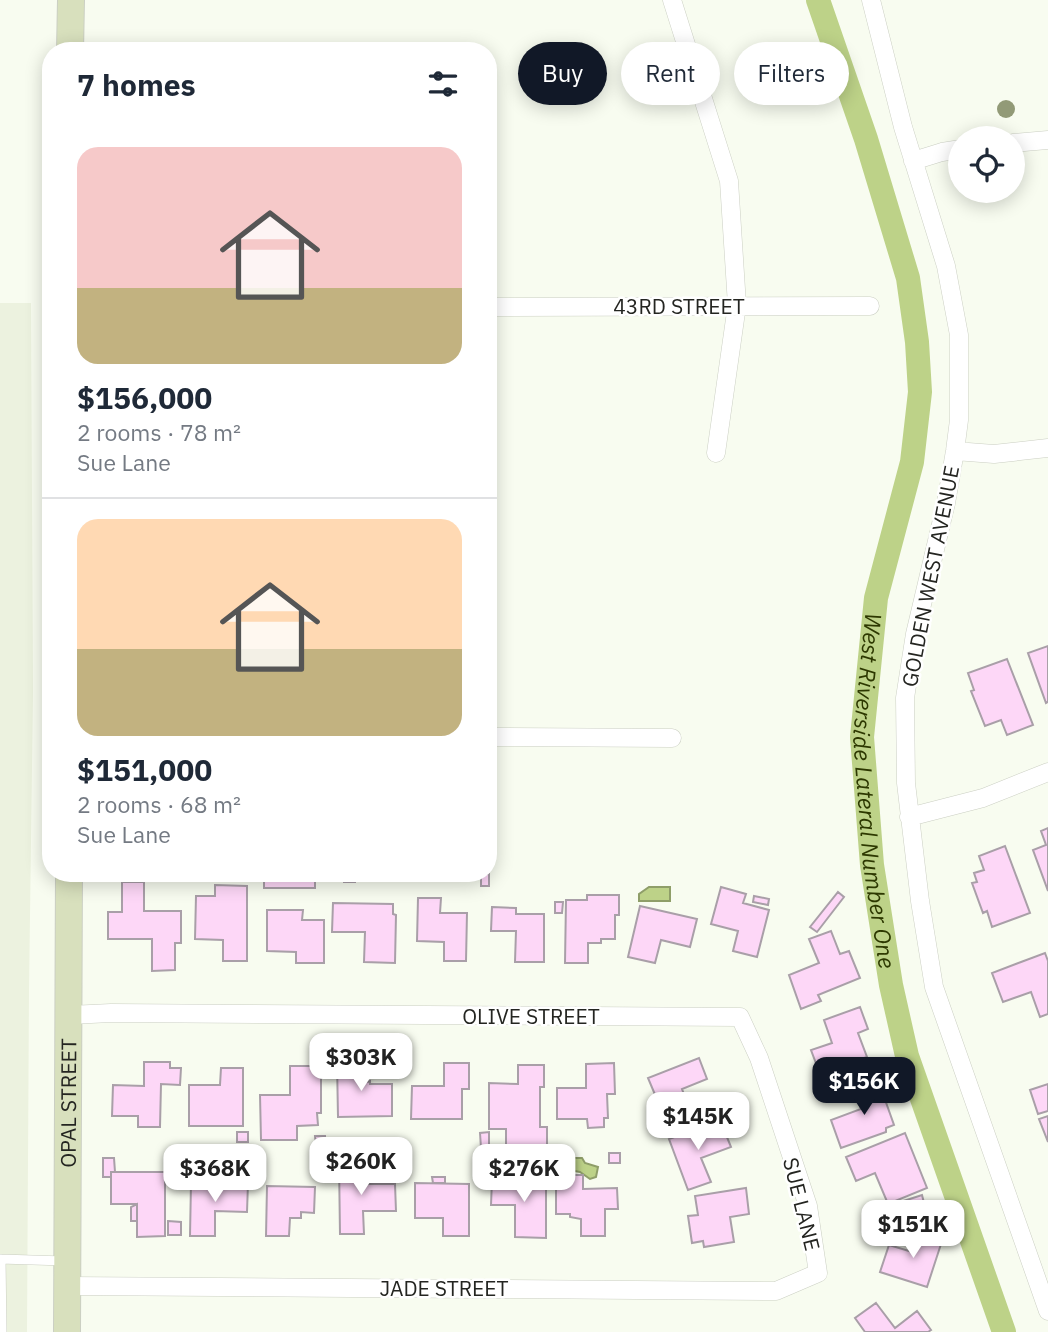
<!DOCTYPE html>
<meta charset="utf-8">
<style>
:root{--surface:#fff;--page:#f2f2f3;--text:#1f2937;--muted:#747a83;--line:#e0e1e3;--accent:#111827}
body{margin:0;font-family:"IBM Plex Sans",sans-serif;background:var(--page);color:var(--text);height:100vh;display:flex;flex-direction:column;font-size:26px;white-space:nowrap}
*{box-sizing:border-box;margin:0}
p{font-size:23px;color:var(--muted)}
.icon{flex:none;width:38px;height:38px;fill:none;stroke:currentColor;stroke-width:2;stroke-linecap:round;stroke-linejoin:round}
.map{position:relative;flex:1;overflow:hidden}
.sheet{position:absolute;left:42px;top:42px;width:455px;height:840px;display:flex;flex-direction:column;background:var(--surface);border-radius:28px;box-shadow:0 4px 18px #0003}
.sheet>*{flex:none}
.top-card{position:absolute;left:518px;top:42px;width:424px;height:63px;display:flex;gap:14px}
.controls{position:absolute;left:948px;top:126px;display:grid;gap:14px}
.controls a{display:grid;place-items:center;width:77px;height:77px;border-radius:50%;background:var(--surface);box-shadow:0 4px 18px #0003;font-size:35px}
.price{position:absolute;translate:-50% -60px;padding:0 16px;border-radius:14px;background:#fff;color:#222;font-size:23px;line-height:46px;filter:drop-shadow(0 2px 4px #0008)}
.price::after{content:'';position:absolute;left:50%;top:42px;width:21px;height:16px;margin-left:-10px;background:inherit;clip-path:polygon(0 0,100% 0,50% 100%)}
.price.selected{background:var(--accent);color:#fff}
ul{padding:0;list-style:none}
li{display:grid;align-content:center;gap:14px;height:371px;padding:0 35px}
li+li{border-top:2px solid var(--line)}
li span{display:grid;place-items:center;height:217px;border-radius:21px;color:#555}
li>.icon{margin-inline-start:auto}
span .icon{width:126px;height:126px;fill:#fffc;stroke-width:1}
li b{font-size:30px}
h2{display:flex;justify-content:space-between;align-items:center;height:84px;padding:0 35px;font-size:30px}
.chip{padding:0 24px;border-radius:32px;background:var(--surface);box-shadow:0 4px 18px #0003;font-size:24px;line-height:63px}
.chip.selected{background:var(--accent);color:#fff}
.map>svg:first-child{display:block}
.built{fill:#ecf2df}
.water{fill:#bdd288;stroke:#8f9e69;stroke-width:2}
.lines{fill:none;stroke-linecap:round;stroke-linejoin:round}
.canal{stroke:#bdd288;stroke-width:24}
.building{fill:#fdd7f7;stroke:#a99fa8;stroke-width:2}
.lane-casing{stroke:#cbcfc3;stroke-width:10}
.street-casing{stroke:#cbcfc3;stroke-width:19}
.secondary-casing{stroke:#cbcfc3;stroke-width:28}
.lane{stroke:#fff;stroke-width:9}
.street{stroke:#fff;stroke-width:18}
.secondary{stroke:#d8e0bd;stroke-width:26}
.tree{fill:#929a77}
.labels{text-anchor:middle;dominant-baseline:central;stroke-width:5;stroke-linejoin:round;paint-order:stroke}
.street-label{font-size:21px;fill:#242521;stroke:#fff}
.water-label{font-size:23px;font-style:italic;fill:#2d3800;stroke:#fff}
</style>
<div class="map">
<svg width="1048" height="1332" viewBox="0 0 1048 1332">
<rect width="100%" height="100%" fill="#f8fcf0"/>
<path class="built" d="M0 303H31L33 691 29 992 27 1332H0Z"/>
<path class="water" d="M649 887H670V901H639V894Z
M572 1158H582L585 1163 598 1167 596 1177 590 1179 580 1172 569 1170 568 1163Z"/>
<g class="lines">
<path class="canal" id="s1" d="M818 0 866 139 908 278 917 342 920 392 912 462 876 598 862 737 872 865 891 985 907 1056 1004 1332"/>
</g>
<path class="building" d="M1048 646V702L1046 703 1028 653Z
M1007 659 1033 725 1007 735 1001 720 985 726 971 691 974 690 968 673Z
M1048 828V891L1033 850 1046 845 1041 831Z
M1005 846 1030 913 992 927 987 911 983 913 972 883 977 882 974 873 984 870 979 856Z
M264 874H315V888H264Z
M344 874H355V882H344Z
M481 874H489V886H481Z
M122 882H144V911H181V943H175V970L152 971V939H108V912H122Z
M215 885 247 886V961H223V940L195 939 196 896H215Z
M721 887 746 894 743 903 769 910 757 957 733 951 738 931 711 924Z
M838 892 844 897 817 932 810 927Z
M587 895H619V915H615V939H601V943H588V963H565L566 900H587Z
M754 896 769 899 768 905 753 902Z
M418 898H441L440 913H467L466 961H444V942L417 941Z
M555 902H563L562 913H555Z
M333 903 393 904V914L396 915 395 963 364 962 365 932H332Z
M640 906 697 919 690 947 661 940 655 963 628 957Z
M492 907 516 908V914H544V962H515L516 931H491Z
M267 910H303L302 920H324V963H296V952L267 951Z
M831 931 840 954 849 951 860 978 818 995 821 1001 801 1009 789 975 819 963 809 939Z
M1045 953 1048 961V1014L1040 1017 1031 992 1003 1002 992 973Z
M860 1007 868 1029 858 1033 867 1057 820 1074 811 1050 832 1043 824 1020Z
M699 1058 707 1079 682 1089 693 1118 669 1128 648 1078Z
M144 1062H170V1068H181L180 1085 161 1084 160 1127H138V1116H112L113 1085 144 1086Z
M337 1062H366V1082L370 1081V1084H392V1116L338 1117Z
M444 1063H469V1089H462V1119H411L412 1086H444Z
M614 1063 615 1094H607L608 1118H604V1127L588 1128 587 1119H557V1088H586V1064Z
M518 1065H544V1087H540V1127H547V1148H506V1129H489V1083L518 1084Z
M290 1066H321V1113H317L318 1125 297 1126V1140H261L260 1095H290Z
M221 1068H243V1126H189V1085H220Z
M878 1080 894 1125 886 1128V1132L841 1148 831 1120 861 1109 854 1089Z
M1048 1084V1111L1038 1114 1030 1090Z
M1048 1116V1142L1039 1119Z
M720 1120 731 1147 701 1158 711 1182 688 1190 669 1139Z
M237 1132H248V1142H237Z
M489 1132V1148H481L480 1133Z
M905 1133 927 1188 888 1204 875 1173 856 1181 846 1157Z
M315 1136H325V1147H316Z
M609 1153H620V1163H609Z
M242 1155H252V1170H242Z
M103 1158H114L115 1172H111V1177H103Z
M339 1162H368L369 1184H395L396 1211H363L364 1234H340Z
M197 1170H218L219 1183H198Z
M111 1172H165V1236L137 1237V1204H111Z
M556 1175H583V1189L617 1188 618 1209H605V1236H581V1219L570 1217V1214H556Z
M513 1176H543V1188H546V1238L515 1237V1205H491L492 1180H513Z
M432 1177H445V1183H433Z
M191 1183H248L247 1212 215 1211V1236H190Z
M415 1183 469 1184V1236H443V1218H415Z
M267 1186 315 1187 314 1213 301 1212V1218H290L289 1236H266Z
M746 1188 749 1214 730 1217 734 1242 704 1247 703 1241 692 1243 688 1216 698 1215 695 1196Z
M922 1195 924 1203 917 1206 919 1213 891 1205Z
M137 1204V1221H131V1207Z
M168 1221 181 1222V1235H168Z
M915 1232 942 1241 927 1287 880 1272 889 1245 909 1251Z
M876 1303 895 1328 917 1311 931 1330 928 1332H865L855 1318Z"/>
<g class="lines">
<defs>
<path id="lane" d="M0 1259 65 1261
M1 1259 2 1332"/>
<path id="street" d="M672 0 729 181 737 305 716 453
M871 0 903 127 946 266 959 335V420L955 451 946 503 915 634 905 698 906 783 920 901 934 987 1048 1311
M1013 143 1048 140
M913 161 942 152 961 149
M488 307 870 306
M955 451 994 454 1048 448
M488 737 672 738
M909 817 983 798 1048 772
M66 1286 776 1291 818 1273 808 1206 759 1058 740 1017 111 1013 70 1015"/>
<g id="secondary">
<path d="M70 51 71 0"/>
<path id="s2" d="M67 1332 69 873"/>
</g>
</defs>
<use href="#lane" class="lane-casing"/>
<use href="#street" class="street-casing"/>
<use href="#secondary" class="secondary-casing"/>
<use href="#lane" class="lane"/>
<use href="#street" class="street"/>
<use href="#secondary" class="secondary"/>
</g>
<circle class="tree" cx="1006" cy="109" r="9"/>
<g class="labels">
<g class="street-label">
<text x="679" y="306">43RD STREET</text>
<text transform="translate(930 576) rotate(-79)">GOLDEN WEST AVENUE</text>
<text x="531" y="1016">OLIVE STREET</text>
<text stroke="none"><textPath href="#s2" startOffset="229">OPAL STREET</textPath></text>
<text transform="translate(802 1204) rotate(76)">SUE LANE</text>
<text x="444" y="1288">JADE STREET</text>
</g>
<g class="water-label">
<text stroke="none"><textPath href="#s1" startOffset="812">West Riverside Lateral Number One</textPath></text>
</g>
</g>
</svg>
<div class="controls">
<a><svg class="icon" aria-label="locate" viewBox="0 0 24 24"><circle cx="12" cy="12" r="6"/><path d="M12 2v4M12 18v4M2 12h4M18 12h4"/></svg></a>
</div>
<b class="price" style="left:361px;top:1093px">$303K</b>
<b class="price selected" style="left:864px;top:1117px">$156K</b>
<b class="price" style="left:698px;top:1152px">$145K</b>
<b class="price" style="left:361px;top:1197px">$260K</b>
<b class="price" style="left:215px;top:1204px">$368K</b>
<b class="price" style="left:524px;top:1204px">$276K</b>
<b class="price" style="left:913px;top:1260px">$151K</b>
<div class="top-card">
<a class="chip selected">Buy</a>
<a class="chip">Rent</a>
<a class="chip">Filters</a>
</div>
<section class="sheet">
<h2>7 homes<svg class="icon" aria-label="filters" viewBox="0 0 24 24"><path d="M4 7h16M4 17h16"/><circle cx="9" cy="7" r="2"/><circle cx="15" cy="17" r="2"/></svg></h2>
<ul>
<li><span style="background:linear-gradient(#f6c9c9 65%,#c2b280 0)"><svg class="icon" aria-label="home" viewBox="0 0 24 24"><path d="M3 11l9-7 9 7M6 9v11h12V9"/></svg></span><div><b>$156,000</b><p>2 rooms · 78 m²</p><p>Sue Lane</p></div></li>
<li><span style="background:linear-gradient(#ffd9b3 60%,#c2b280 0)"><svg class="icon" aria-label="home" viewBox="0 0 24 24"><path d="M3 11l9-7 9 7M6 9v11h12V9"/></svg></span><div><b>$151,000</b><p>2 rooms · 68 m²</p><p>Sue Lane</p></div></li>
</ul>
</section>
</div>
